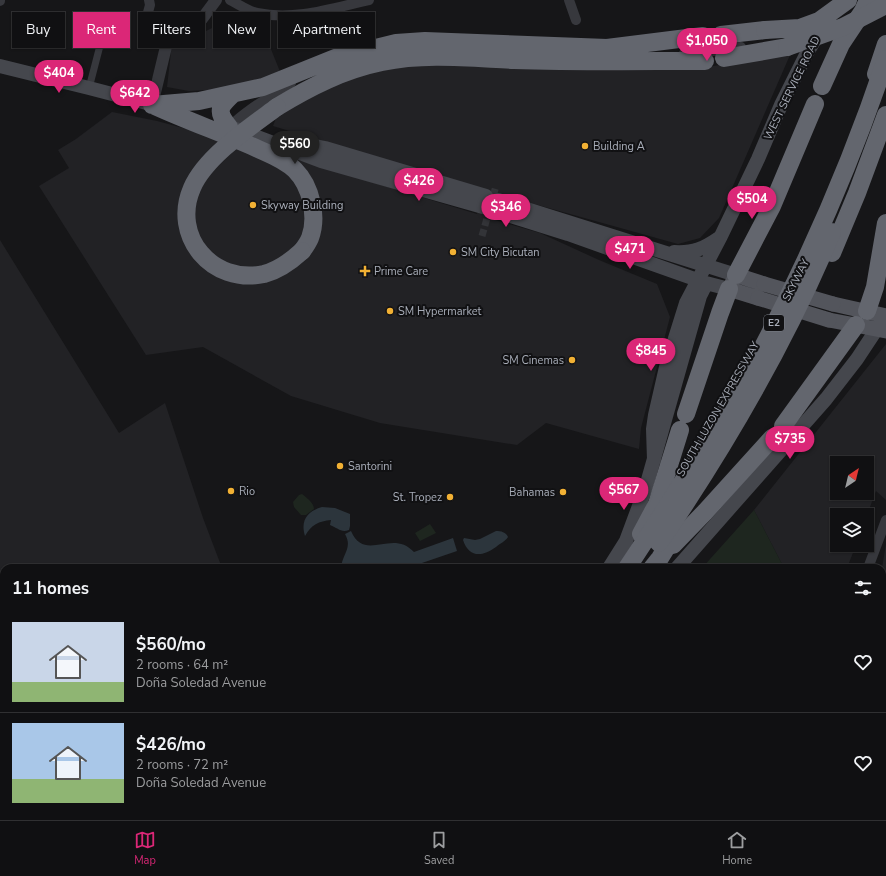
<!DOCTYPE html>
<meta charset="utf-8">
<style>
:root{--surface:#101012;--page:#1e1e20;--text:#f1f3f6;--muted:#9c9d9f;--line:#303032;--accent:#db2777}
body{margin:0;font-family:"Nunito Sans",sans-serif;background:var(--page);color:var(--text);height:100vh;display:flex;flex-direction:column;font-size:15px;white-space:nowrap}
*{box-sizing:border-box;margin:0}
p{font-size:13px;color:var(--muted)}
.icon{flex:none;width:22px;height:22px;fill:none;stroke:currentColor;stroke-width:2;stroke-linecap:round;stroke-linejoin:round}
.map{position:relative;flex:1;overflow:hidden}
.panel{position:absolute;left:0px;top:564px;width:886px;height:256px;display:flex;flex-direction:column;background:var(--surface);border-radius:12px 12px 0 0;box-shadow:0 1px 3px #0004,0 0 0 1px var(--line)}
.panel>*{flex:none}
.banner{position:absolute;left:12px;top:12px;width:400px;height:36px;display:flex;gap:8px}
.needle{width:26px;rotate:35deg}
.fabs{position:absolute;left:830px;top:456px;display:grid;gap:8px}
.fabs a{display:grid;place-items:center;width:44px;height:44px;border-radius:0px;background:var(--surface);box-shadow:0 1px 3px #0004,0 0 0 1px var(--line);font-size:20px}
.price{position:absolute;translate:-50% -34px;padding:0 9px;border-radius:14px;background:var(--accent);color:#fff;font-size:13px;line-height:26px;filter:drop-shadow(0 1px 2px #0008)}
.price::after{content:'';position:absolute;left:50%;top:24px;width:12px;height:9px;margin-left:-6px;background:inherit;clip-path:polygon(0 0,100% 0,50% 100%)}
.price.current{background:#222;color:#fff}
ul{padding:0;list-style:none}
li{display:flex;align-items:center;gap:12px;height:100px;padding:0 12px}
li+li{border-top:1px solid var(--line)}
li span{display:grid;place-items:center;flex:none;width:112px;height:80px;border-radius:0px;color:#555}
li>.icon{margin-inline-start:auto}
span .icon{width:48px;height:48px;fill:#fffc;stroke-width:1}
li b{font-size:17px}
h2{display:flex;justify-content:space-between;align-items:center;height:48px;padding:0 12px;font-size:17px}
.chip{padding:0 14px;border-radius:0px;background:var(--surface);box-shadow:0 1px 3px #0004,0 0 0 1px var(--line);font-size:14px;line-height:36px}
.chip.current{background:var(--accent);color:#fff}
.tab-bar{display:flex;justify-content:space-around;align-items:center;height:56px;border-top:1px solid var(--line);background:var(--surface);font-size:11px;color:var(--muted)}
.tab-bar a{display:grid;justify-items:center;gap:2px}
.tab-bar .current{color:var(--accent)}
.map>svg:first-child{display:block}
.built{fill:#222225;fill-rule:evenodd}
.green{fill:#1e261f}
.water{fill:#2c353c}
.lines{fill:none;stroke-linecap:round;stroke-linejoin:round}
.pedestrian-tunnel{stroke:#333438;stroke-width:7;stroke-dasharray:7 3.5;stroke-linecap:butt}
.pedestrian{stroke:#37383d;stroke-width:7}
.minor{stroke:#37383d;stroke-width:10}
.tertiary{stroke:#37383d;stroke-width:12}
.secondary{stroke:#45474d;stroke-width:14}
.primary{stroke:#53555c;stroke-width:15}
.motorway{stroke:#63666e;stroke-width:18}
.primary-bridge{stroke:#53555c;stroke-width:15}
.motorway-bridge{stroke:#63666e;stroke-width:18}
.poi-dot{fill:#f2b134;stroke:#111113;stroke-width:1.5}
.labels{text-anchor:middle;dominant-baseline:central;stroke-width:4;stroke-linejoin:round;paint-order:stroke}
.shield{fill:#111113;stroke:#7b7e86;stroke-width:1}
.shield-label{font-size:10px;font-weight:bold;fill:#a8adb8}
.street-label{font-size:11px;fill:#a8adb8;stroke:#111113}
.poi-label{font-size:11px;fill:#a8adb8;stroke:#111113;text-anchor:start}
</style>
<div class="map">
<svg width="886" height="820" viewBox="0 0 886 820">
<rect width="100%" height="100%" fill="#161618"/>
<path class="built" d="M216 26 262 27 281 74 226 89 189 91 167 87 172 43 176 36 198 35Z
M790 55 719 218 700 238 678 244 502 195 495 220 540 233 599 260 657 284 670 317 641 428 639 449 546 423 517 445 380 423 291 396 203 347 146 355 39 186 69 168 58 150 76 139 112 112 157 121 286 156 477 214 484 190 273 126 278 113 337 80 413 64 706 67Z
M0 240 119 433 165 403 203 518 222 568H4V816H313L315 820H0Z
M886 344V500L876 491 867 515H837V545H856L847 568H784L754 510ZM837 463H867V493H837Z
M886 544V820H841L842 816H882V568Z
M510 816H644L641 820H507Z"/>
<path class="green" d="M302 494C307 498 314 503 314 509L306 515H301L294 507 293 502 299 495Z
M754 510 784 568H702Z
M430 524 436 533 420 541 415 533Z"/>
<path class="water" d="M322 507 335 508 350 514V526L349 530C341 533 338 528 330 525L331 520C319 521 311 525 305 536 300 520 308 511 322 507Z
M351 531C365 563 392 528 414 552L453 538 457 551 419 564 422 568H341C342 554 353 548 345 534Z
M496 531C501 531 506 532 508 537 505 542 500 543 496 547 482 557 469 558 463 540L464 538 475 540 480 539Z"/>
<g class="lines">
<path class="pedestrian-tunnel" d="M482 236 496 186"/>
<path class="pedestrian" d="M89 88 103 34"/>
<path class="minor" d="M149 0 150 5 145 23 153 29 170 30
M230 0C238 4 248 11 257 13 295 21 333 8 369 0
M569 0 576 20
M0 1V0
M695 45 730 41
M684 53 706 52 741 47
M228 131C231 119 279 91 291 83
M868 568 886 520
M753 816 759 820
M671 820 675 816"/>
<path class="tertiary" d="M152 105 170 30H184L196 27 216 0"/>
<path class="secondary" d="M0 66 89 88 162 107
M236 129 321 161 483 207
M286 140 325 148 486 196
M498 200 736 275
M495 211 568 234 706 283 729 289
M674 252C694 253 703 249 719 238
M654 460 653 429 655 415 666 367 686 303 721 236 758 159 781 105 807 53 819 33
M609 568 626 541 646 487 700 296 706 284
M677 568 826 399 857 359 882 321
M433 820 436 816
M491 820 493 816"/>
<path class="primary" d="M758 298 729 289 736 275 764 284
M833 304 886 316
M829 320 886 331"/>
<path class="motorway" d="M721 35 765 30
M724 58 787 47
M876 74 886 44
M822 86 841 44 863 11 868 0
M152 105 199 101 263 87 335 58 396 43 425 41 607 48 703 36
M155 106C188 121 222 133 256 148 269 154 284 159 295 170 311 186 318 217 310 238 308 243 305 247 302 251
M277 107C310 87 343 70 382 62 425 53 470 58 514 60 578 62 642 61 705 61
M229 127C216 111 219 107 233 94
M832 253 857 193 886 115
M736 275 772 206 815 104
M867 311 875 287 886 223
M686 414 720 313 729 289
M783 426 856 325
M641 534 657 504 680 430
M673 545 705 512 772 438
M652 568 660 558 678 529
M444 820 447 816
M467 820 470 816"/>
<path class="primary-bridge" d="M764 284 833 304
M758 298 829 320"/>
<path class="motorway-bridge" d="M765 30 800 28 819 21 848 0
M787 47 843 27 886 5
M277 107C250 127 205 157 192 188 171 236 212 285 264 274 279 270 290 262 302 251
M659 543C726 445 786 342 832 232
M627 568C661 517 693 466 724 414 734 397 745 380 755 362 807 264 851 164 886 59"/>
</g>
<g class="poi-dot">
<circle cx="585" cy="146" r="4"/>
<circle cx="253" cy="205" r="4"/>
<circle cx="453" cy="252" r="4"/>
<path d="M363 265h4v4h4v4h-4v4h-4v-4h-4v-4h4z"/>
<circle cx="390" cy="311" r="4"/>
<circle cx="572" cy="360" r="4"/>
<circle cx="340" cy="466" r="4"/>
<circle cx="231" cy="491" r="4"/>
<circle cx="563" cy="492" r="4"/>
<circle cx="450" cy="497" r="4"/>
</g>
<g class="labels">
<rect class="shield" x="764" y="315" width="20" height="16" rx="3"/>
<g class="shield-label">
<text x="774" y="323">E2</text>
</g>
<g class="street-label">
<text transform="translate(792 88) rotate(-64)">WEST SERVICE ROAD</text>
<text transform="translate(796 280) rotate(-63)">SKYWAY</text>
<text transform="translate(718 409) rotate(-60)">SOUTH LUZON EXPRESSWAY</text>
</g>
<g class="poi-label">
<text x="593" y="146">Building A</text>
<text x="261" y="205">Skyway Building</text>
<text x="461" y="252">SM City Bicutan</text>
<text x="374" y="271">Prime Care</text>
<text x="398" y="311">SM Hypermarket</text>
<text x="564" y="360" text-anchor="end">SM Cinemas</text>
<text x="348" y="466">Santorini</text>
<text x="239" y="491">Rio</text>
<text x="555" y="492" text-anchor="end">Bahamas</text>
<text x="442" y="497" text-anchor="end">St. Tropez</text>
</g>
</g>
</svg>
<div class="fabs">
<a><svg class="needle" viewBox="-14 -14 28 28"><path d="M0-13l5 13h-10z" fill="#e53935"/><path d="M0 13l5-13h-10z" fill="#9c9d9f"/></svg></a>
<a><svg class="icon" aria-label="layers" viewBox="0 0 24 24"><path d="M12 4l9 5-9 5-9-5zM3 14l9 5 9-5"/></svg></a>
</div>
<b class="price" style="left:707px;top:62px">$1,050</b>
<b class="price" style="left:59px;top:94px">$404</b>
<b class="price" style="left:135px;top:114px">$642</b>
<b class="price current" style="left:295px;top:165px">$560</b>
<b class="price" style="left:419px;top:202px">$426</b>
<b class="price" style="left:752px;top:220px">$504</b>
<b class="price" style="left:506px;top:228px">$346</b>
<b class="price" style="left:630px;top:270px">$471</b>
<b class="price" style="left:651px;top:372px">$845</b>
<b class="price" style="left:790px;top:460px">$735</b>
<b class="price" style="left:624px;top:511px">$567</b>
<div class="banner">
<a class="chip">Buy</a>
<a class="chip current">Rent</a>
<a class="chip">Filters</a>
<a class="chip">New</a>
<a class="chip">Apartment</a>
</div>
<section class="panel">
<h2>11 homes<svg class="icon" aria-label="filters" viewBox="0 0 24 24"><path d="M4 7h16M4 17h16"/><circle cx="9" cy="7" r="2"/><circle cx="15" cy="17" r="2"/></svg></h2>
<ul>
<li><span style="background:linear-gradient(#c9d6e8 75%,#8fb573 0)"><svg class="icon" aria-label="home" viewBox="0 0 24 24"><path d="M3 11l9-7 9 7M6 9v11h12V9"/></svg></span><div><b>$560/mo</b><p>2 rooms · 64 m²</p><p>Doña Soledad Avenue</p></div><svg class="icon" aria-label="heart" viewBox="0 0 24 24"><path d="M12 20l-8-8c-3-5 5-10 8-4 3-6 11-1 8 4z"/></svg></li>
<li><span style="background:linear-gradient(#a9c7e8 70%,#8fb573 0)"><svg class="icon" aria-label="home" viewBox="0 0 24 24"><path d="M3 11l9-7 9 7M6 9v11h12V9"/></svg></span><div><b>$426/mo</b><p>2 rooms · 72 m²</p><p>Doña Soledad Avenue</p></div><svg class="icon" aria-label="heart" viewBox="0 0 24 24"><path d="M12 20l-8-8c-3-5 5-10 8-4 3-6 11-1 8 4z"/></svg></li>
</ul>
</section>
</div>
<nav class="tab-bar">
<a class="current"><svg class="icon" aria-label="map" viewBox="0 0 24 24"><path d="M3 6l6-2 6 2 6-2v14l-6 2-6-2-6 2zM9 4v14M15 6v14"/></svg>Map</a>
<a><svg class="icon" aria-label="saved" viewBox="0 0 24 24"><path d="M7 4h10v16l-5-4-5 4z"/></svg>Saved</a>
<a><svg class="icon" aria-label="home" viewBox="0 0 24 24"><path d="M3 11l9-7 9 7M6 9v11h12V9"/></svg>Home</a>
</nav>
